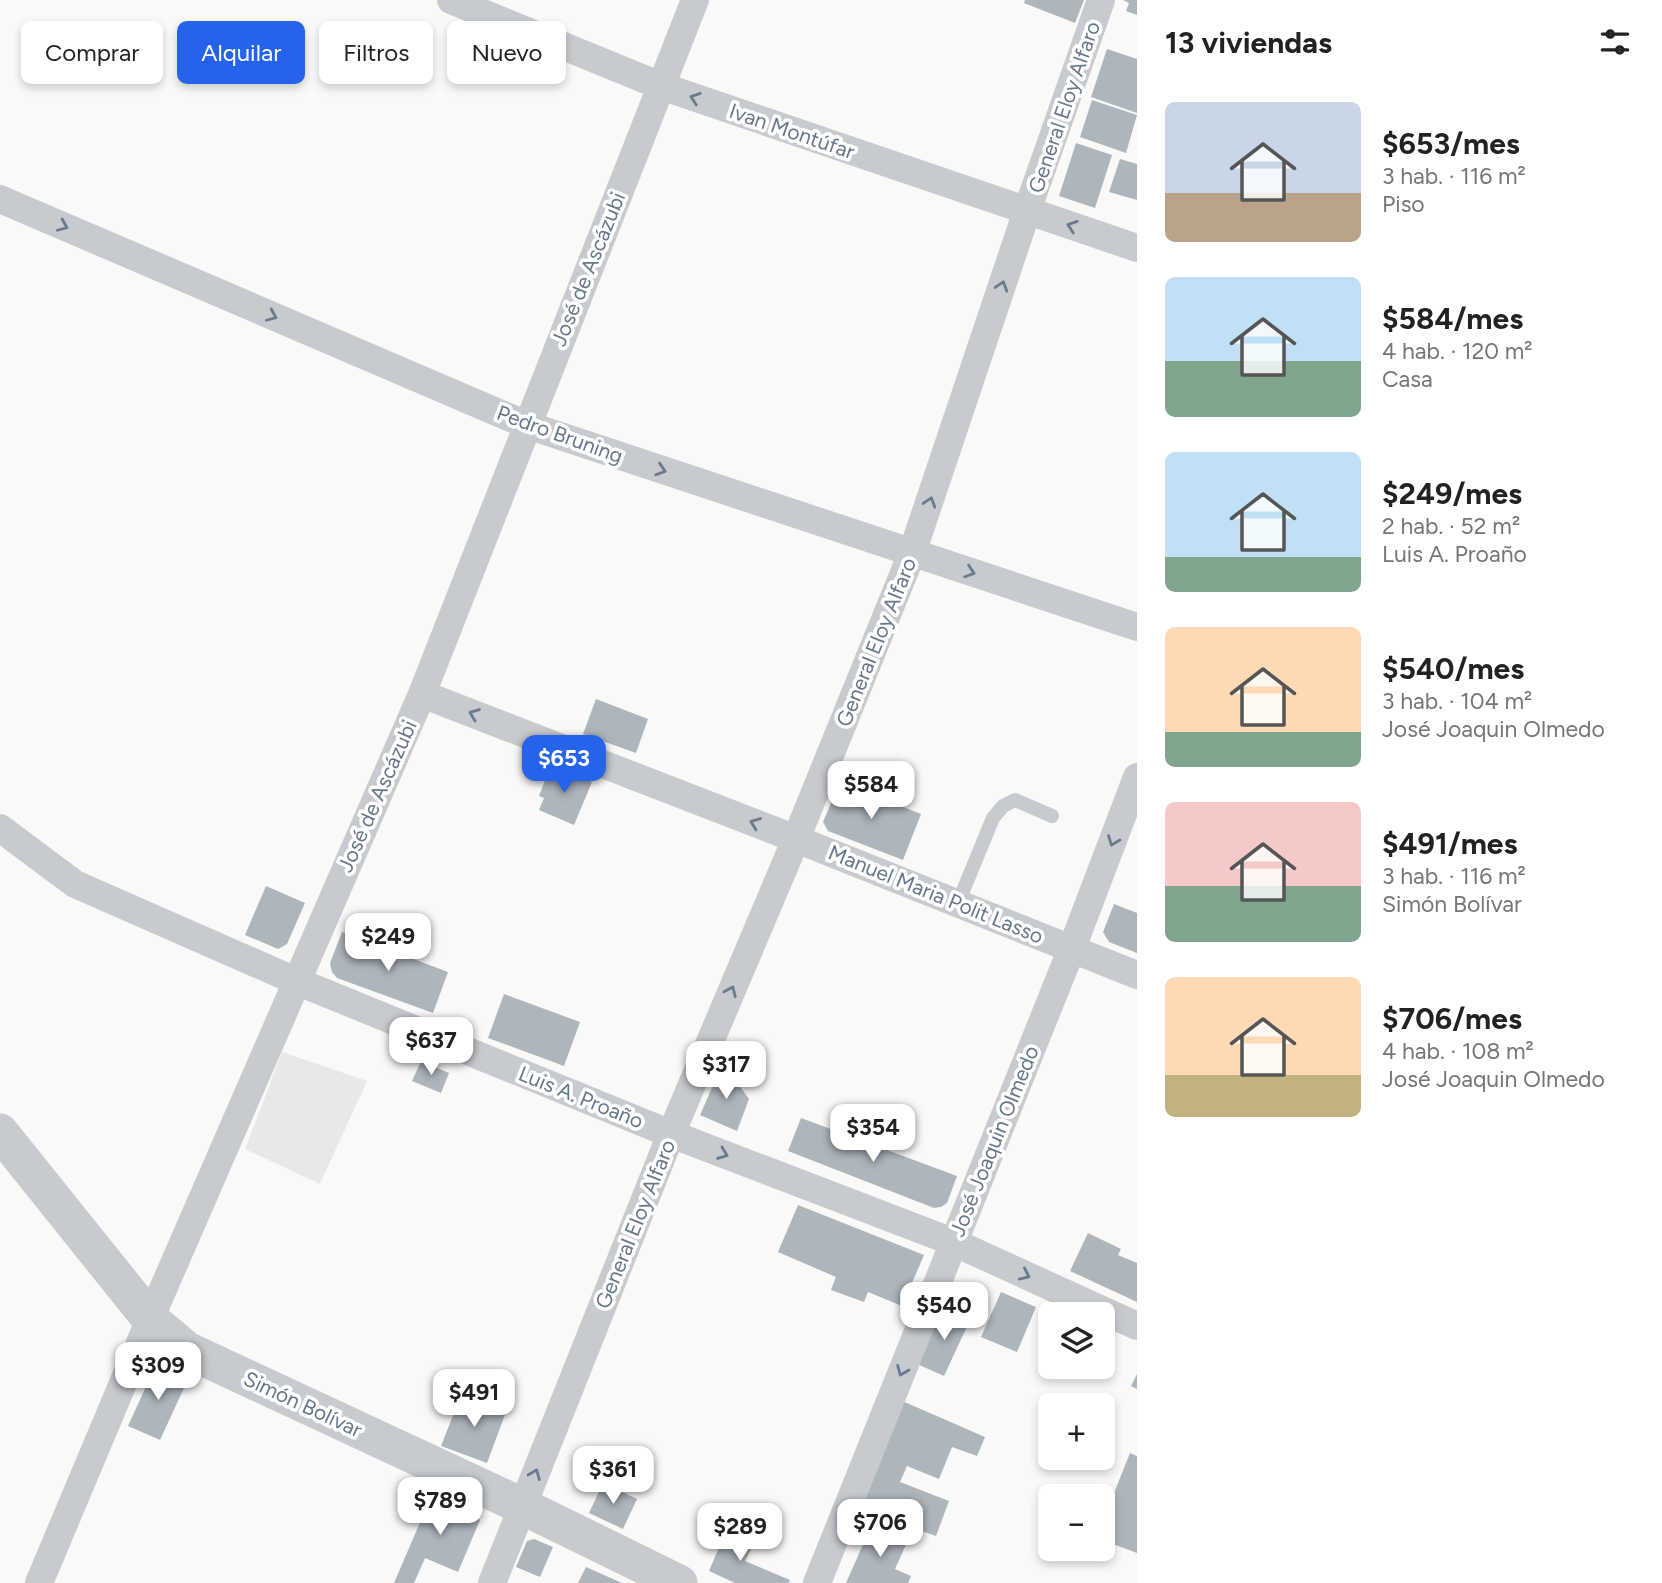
<!DOCTYPE html>
<html lang="es">
<meta charset="utf-8">
<style>
:root{--surface:#fff;--page:#f6f6f6;--text:#222;--muted:#767676;--accent:#2563eb}
body{margin:0;font-family:Figtree,sans-serif;background:var(--page);color:var(--text);height:100vh;display:flex;flex-direction:column;font-size:26px;white-space:nowrap}
*{box-sizing:border-box;margin:0}
p{font-size:23px;color:var(--muted)}
.icon{flex:none;width:38px;height:38px;fill:none;stroke:currentColor;stroke-width:2;stroke-linecap:round;stroke-linejoin:round}
.map{position:relative;flex:1;overflow:hidden}
.panel{display:flex;flex-direction:column;background:var(--surface);width:525px}
.panel>*{flex:none}
.hud{position:absolute;left:21px;top:21px;width:665px;height:63px;display:flex;gap:14px}
.buttons{position:absolute;left:1038px;top:1302px;display:grid;gap:14px}
.buttons a{display:grid;place-items:center;width:77px;height:77px;border-radius:10px;background:var(--surface);box-shadow:0 4px 10px #0003;font-size:35px}
.price{position:absolute;translate:-50% -60px;padding:0 16px;border-radius:14px;background:#fff;color:#222;font-size:23px;line-height:46px;filter:drop-shadow(0 2px 4px #0008)}
.price::after{content:'';position:absolute;left:50%;top:42px;width:21px;height:16px;margin-left:-10px;background:inherit;clip-path:polygon(0 0,100% 0,50% 100%)}
.price.active{background:var(--accent);color:#fff}
ul{padding:0;list-style:none}
li{display:flex;align-items:center;gap:21px;height:175px;padding:0 28px}
li span{display:grid;place-items:center;flex:none;width:196px;height:140px;border-radius:10px;color:#555}
li>.icon{margin-inline-start:auto}
span .icon{width:84px;height:84px;fill:#fffc;stroke-width:1}
li b{font-size:30px}
h2{display:flex;justify-content:space-between;align-items:center;height:84px;padding:0 28px;font-size:30px}
.tag{padding:0 24px;border-radius:10px;background:var(--surface);box-shadow:0 4px 10px #0003;font-size:24px;line-height:63px}
.tag.active{background:var(--accent);color:#fff}
main{display:flex;flex:1;min-height:0}
.map>svg:first-child{display:block}
.built{fill:#e7e9e8}
.building{fill:#adb5bd}
.lines{fill:none;stroke-linecap:round;stroke-linejoin:round}
.service{stroke:#c7cacf;stroke-width:14}
.minor{stroke:#c7cacf;stroke-width:28}
.tertiary{stroke:#c7cacf;stroke-width:37}
.oneway{stroke:#6b7b8e}
.labels{text-anchor:middle;dominant-baseline:central;stroke-width:7;stroke-linejoin:round;paint-order:stroke}
.street-label{font-size:21px;fill:#66778b;stroke:#fff}
</style>
<main>
<div class="map">
<svg width="1137" height="1583" viewBox="0 0 1137 1583">
<rect width="100%" height="100%" fill="#f9faf7"/>
<path class="built" d="M282 1052 367 1081 320 1184 245 1149Z"/>
<path class="building" d="M1025 0H1084L1075 23 1024 3Z
M1123 0H1137V15L1126 11 1129 3Z
M1107 49 1137 59V113L1091 97Z
M1092 100 1137 115 1126 153 1080 137Z
M1076 143 1112 155 1095 208 1059 196Z
M1120 159 1137 164V200L1109 192Z
M596 699 648 719 636 753 583 734Z
M551 765 592 782 574 825 539 810 544 798 539 796Z
M840 782 921 814 903 860 828 831 823 822Z
M266 886 305 903 287 944 278 949 245 935Z
M1114 904 1137 913V953L1109 942 1103 932Z
M342 932 448 972 433 1013 337 978 332 972 330 963Z
M504 994 580 1022 564 1066 488 1038Z
M421 1061 449 1073 441 1093 412 1081Z
M723 1063 749 1099 737 1131 700 1115Z
M801 1118 957 1176 947 1203 941 1207 934 1208 788 1151Z
M798 1205 924 1255 902 1306 868 1292 864 1302 831 1290 836 1277 778 1252Z
M1088 1233 1121 1249 1118 1255 1137 1263V1302L1070 1271Z
M1001 1292 1036 1307 1017 1352 981 1337Z
M943 1308 970 1320 944 1376 917 1364Z
M164 1367 189 1377 160 1440 128 1426 153 1371Z
M1137 1374V1389L1131 1386Z
M461 1395 506 1412 487 1463 441 1446Z
M900 1400 985 1437 977 1456 952 1447 939 1479 907 1466 900 1482 949 1501 936 1536 908 1526 915 1508 898 1501 891 1517 860 1506Z
M1130 1453 1137 1456V1553L1102 1540V1523Z
M603 1483 637 1499 623 1529 589 1513Z
M434 1490 472 1506 480 1520 458 1572 425 1558 414 1583H394Z
M872 1524 908 1540 895 1569 911 1576 908 1583H846Z
M726 1531 754 1543 745 1561 790 1580 789 1583H735L709 1571Z
M534 1539 553 1547 540 1577 516 1567 527 1541Z
M586 1567 622 1583H578Z"/>
<g class="lines">
<path class="service" d="M958 903 993 818 1003 806 1015 800 1052 816"/>
<path class="minor" d="M451 0 661 86 1137 248
M0 199 527 425 1137 627
M422 694 796 839 1137 975
M0 828 75 884 296 981 671 1134 953 1242 1137 1326
M39 1583 150 1319 422 694 695 0
M492 1583 671 1134 796 839 912 553 1027 211 1101 0
M817 1583 1072 948 1137 777"/>
<path class="tertiary" d="M0 1132 150 1319 187 1350 522 1506 679 1583"/>
</g>
<defs><path id="oneway-chevron" d="M-2-3.5L2.5 0L-2 3.5" fill="none" stroke-width="1.6" stroke-linecap="round" stroke-linejoin="round" transform="scale(1.75)"/></defs>
<g class="oneway">
<use href="#oneway-chevron" transform="translate(695 98) rotate(-161)"/>
<use href="#oneway-chevron" transform="translate(63 226) rotate(23)"/>
<use href="#oneway-chevron" transform="translate(1072 226) rotate(-161)"/>
<use href="#oneway-chevron" transform="translate(1002 286) rotate(-72)"/>
<use href="#oneway-chevron" transform="translate(272 316) rotate(23)"/>
<use href="#oneway-chevron" transform="translate(661 470) rotate(18)"/>
<use href="#oneway-chevron" transform="translate(930 502) rotate(-72)"/>
<use href="#oneway-chevron" transform="translate(970 572) rotate(18)"/>
<use href="#oneway-chevron" transform="translate(474 714) rotate(-159)"/>
<use href="#oneway-chevron" transform="translate(755 823) rotate(-159)"/>
<use href="#oneway-chevron" transform="translate(1113 841) rotate(111)"/>
<use href="#oneway-chevron" transform="translate(731 991) rotate(-67)"/>
<use href="#oneway-chevron" transform="translate(723 1154) rotate(21)"/>
<use href="#oneway-chevron" transform="translate(1025 1275) rotate(25)"/>
<use href="#oneway-chevron" transform="translate(902 1371) rotate(112)"/>
<use href="#oneway-chevron" transform="translate(535 1474) rotate(-68)"/>
</g>
<g class="labels">
<g class="street-label">
<text transform="translate(1064 107) rotate(-71)">General Eloy Alfaro</text>
<text transform="translate(792 131) rotate(19)">Ivan Montúfar</text>
<text transform="translate(588 269) rotate(-68)">José de Ascázubi</text>
<text transform="translate(560 434) rotate(20)">Pedro Bruning</text>
<text transform="translate(876 642) rotate(-68)">General Eloy Alfaro</text>
<text transform="translate(377 796) rotate(-66)">José de Ascázubi</text>
<text transform="translate(936 894) rotate(22)">Manuel Maria Polit Lasso</text>
<text transform="translate(581 1097) rotate(22)">Luis A. Proaño</text>
<text transform="translate(994 1141) rotate(-68)">José Joaquin Olmedo</text>
<text transform="translate(635 1224) rotate(-68)">General Eloy Alfaro</text>
<text transform="translate(303 1404) rotate(25)">Simón Bolívar</text>
</g>
</g>
</svg>
<div class="buttons">
<a><svg class="icon" aria-label="layers" viewBox="0 0 24 24"><path d="M12 4l9 5-9 5-9-5zM3 14l9 5 9-5"/></svg></a>
<a>+</a>
<a>−</a>
</div>
<b class="price active" style="left:564px;top:795px">$653</b>
<b class="price" style="left:871px;top:821px">$584</b>
<b class="price" style="left:388px;top:973px">$249</b>
<b class="price" style="left:431px;top:1077px">$637</b>
<b class="price" style="left:726px;top:1101px">$317</b>
<b class="price" style="left:873px;top:1164px">$354</b>
<b class="price" style="left:944px;top:1342px">$540</b>
<b class="price" style="left:158px;top:1402px">$309</b>
<b class="price" style="left:474px;top:1429px">$491</b>
<b class="price" style="left:613px;top:1506px">$361</b>
<b class="price" style="left:440px;top:1537px">$789</b>
<b class="price" style="left:880px;top:1559px">$706</b>
<b class="price" style="left:740px;top:1563px">$289</b>
<div class="hud">
<a class="tag">Comprar</a>
<a class="tag active">Alquilar</a>
<a class="tag">Filtros</a>
<a class="tag">Nuevo</a>
</div>
</div>
<section class="panel">
<h2>13 viviendas<svg class="icon" aria-label="filters" viewBox="0 0 24 24"><path d="M4 7h16M4 17h16"/><circle cx="9" cy="7" r="2"/><circle cx="15" cy="17" r="2"/></svg></h2>
<ul>
<li><span style="background:linear-gradient(#c9d6e8 65%,#b9a48a 0)"><svg class="icon" aria-label="home" viewBox="0 0 24 24"><path d="M3 11l9-7 9 7M6 9v11h12V9"/></svg></span><div><b>$653/mes</b><p>3 hab. · 116 m²</p><p>Piso</p></div></li>
<li><span style="background:linear-gradient(#bfe0f5 60%,#7fa58c 0)"><svg class="icon" aria-label="home" viewBox="0 0 24 24"><path d="M3 11l9-7 9 7M6 9v11h12V9"/></svg></span><div><b>$584/mes</b><p>4 hab. · 120 m²</p><p>Casa</p></div></li>
<li><span style="background:linear-gradient(#bfe0f5 75%,#7fa58c 0)"><svg class="icon" aria-label="home" viewBox="0 0 24 24"><path d="M3 11l9-7 9 7M6 9v11h12V9"/></svg></span><div><b>$249/mes</b><p>2 hab. · 52 m²</p><p>Luis A. Proaño</p></div></li>
<li><span style="background:linear-gradient(#ffd9b3 75%,#7fa58c 0)"><svg class="icon" aria-label="home" viewBox="0 0 24 24"><path d="M3 11l9-7 9 7M6 9v11h12V9"/></svg></span><div><b>$540/mes</b><p>3 hab. · 104 m²</p><p>José Joaquin Olmedo</p></div></li>
<li><span style="background:linear-gradient(#f6c9c9 60%,#7fa58c 0)"><svg class="icon" aria-label="home" viewBox="0 0 24 24"><path d="M3 11l9-7 9 7M6 9v11h12V9"/></svg></span><div><b>$491/mes</b><p>3 hab. · 116 m²</p><p>Simón Bolívar</p></div></li>
<li><span style="background:linear-gradient(#ffd9b3 70%,#c2b280 0)"><svg class="icon" aria-label="home" viewBox="0 0 24 24"><path d="M3 11l9-7 9 7M6 9v11h12V9"/></svg></span><div><b>$706/mes</b><p>4 hab. · 108 m²</p><p>José Joaquin Olmedo</p></div></li>
</ul>
</section>
</main>
